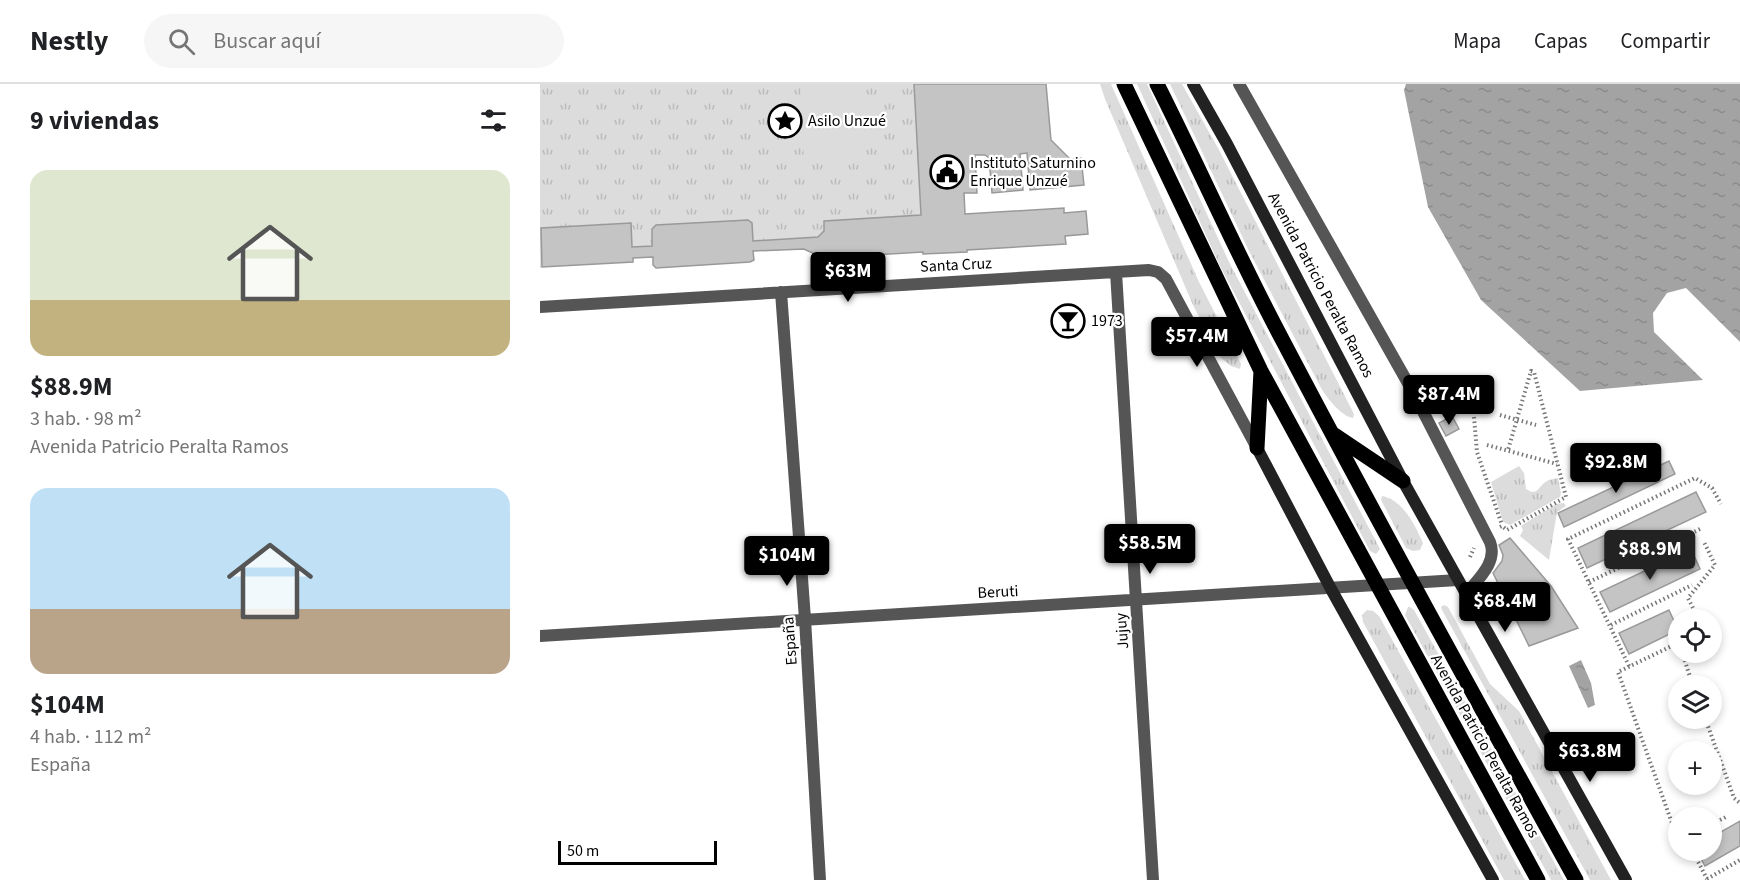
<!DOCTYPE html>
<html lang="es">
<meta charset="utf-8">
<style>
:root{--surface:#fff;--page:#f6f6f6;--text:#202124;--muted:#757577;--line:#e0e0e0;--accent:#000}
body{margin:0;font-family:"Source Sans 3",sans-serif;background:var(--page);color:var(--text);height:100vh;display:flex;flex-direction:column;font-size:22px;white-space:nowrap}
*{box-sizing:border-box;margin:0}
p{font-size:20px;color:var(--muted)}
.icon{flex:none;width:33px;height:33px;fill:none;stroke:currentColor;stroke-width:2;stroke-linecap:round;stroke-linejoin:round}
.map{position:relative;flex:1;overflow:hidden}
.sheet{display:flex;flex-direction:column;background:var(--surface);width:540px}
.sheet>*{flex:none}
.fabs{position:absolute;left:1128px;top:525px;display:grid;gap:12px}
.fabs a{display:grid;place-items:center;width:54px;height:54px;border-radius:50%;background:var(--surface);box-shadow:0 3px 9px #0003;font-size:30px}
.scale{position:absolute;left:18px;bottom:15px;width:159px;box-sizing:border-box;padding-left:6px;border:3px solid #000;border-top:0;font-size:16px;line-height:21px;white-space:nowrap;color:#000;-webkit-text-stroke:4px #fff;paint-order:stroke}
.price{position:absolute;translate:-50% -51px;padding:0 14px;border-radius:6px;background:var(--accent);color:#fff;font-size:20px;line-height:39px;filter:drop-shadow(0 2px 3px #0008)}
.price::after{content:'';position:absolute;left:50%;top:36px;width:18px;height:14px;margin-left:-9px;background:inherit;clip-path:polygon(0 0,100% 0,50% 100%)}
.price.on{background:#222;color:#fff}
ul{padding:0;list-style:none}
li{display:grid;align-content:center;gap:12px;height:318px;padding:0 30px}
li span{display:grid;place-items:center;height:186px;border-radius:18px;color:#555}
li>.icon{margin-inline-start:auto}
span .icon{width:108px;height:108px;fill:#fffc;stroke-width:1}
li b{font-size:26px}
h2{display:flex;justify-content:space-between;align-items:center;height:72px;padding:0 30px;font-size:26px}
header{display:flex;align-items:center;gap:36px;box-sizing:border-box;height:84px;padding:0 30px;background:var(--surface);border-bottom:2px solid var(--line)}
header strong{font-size:28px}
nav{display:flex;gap:33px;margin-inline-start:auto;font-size:21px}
.search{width:420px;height:54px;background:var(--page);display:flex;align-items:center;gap:15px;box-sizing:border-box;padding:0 21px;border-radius:33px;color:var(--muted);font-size:22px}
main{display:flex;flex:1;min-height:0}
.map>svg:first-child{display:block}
.grass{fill:url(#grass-tufts)}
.pitch{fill:#dcdcdc}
.water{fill:url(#water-ripples)}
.building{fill:#c4c4c4;stroke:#999;stroke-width:1.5}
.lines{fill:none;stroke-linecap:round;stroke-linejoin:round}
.path{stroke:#777;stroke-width:4;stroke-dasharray:1.5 3;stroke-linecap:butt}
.street{stroke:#555;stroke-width:12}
.secondary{stroke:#222;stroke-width:12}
.primary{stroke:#000;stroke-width:15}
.labels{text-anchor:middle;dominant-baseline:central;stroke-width:4.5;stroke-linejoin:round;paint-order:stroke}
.poi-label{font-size:16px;fill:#000;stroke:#fff;text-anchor:start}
.street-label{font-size:16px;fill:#000;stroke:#fff}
</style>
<header>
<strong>Nestly</strong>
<div class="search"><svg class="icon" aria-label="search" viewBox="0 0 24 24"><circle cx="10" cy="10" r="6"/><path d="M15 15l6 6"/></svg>Buscar aquí</div>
<nav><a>Mapa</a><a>Capas</a><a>Compartir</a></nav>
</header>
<main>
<section class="sheet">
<h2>9 viviendas<svg class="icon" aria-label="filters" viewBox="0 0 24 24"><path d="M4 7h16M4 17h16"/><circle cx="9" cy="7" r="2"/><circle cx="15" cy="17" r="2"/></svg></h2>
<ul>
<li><span style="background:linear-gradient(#dfe7d0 70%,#c2b280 0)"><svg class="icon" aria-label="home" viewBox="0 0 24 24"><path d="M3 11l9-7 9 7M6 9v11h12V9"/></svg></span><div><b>$88.9M</b><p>3 hab. · 98 m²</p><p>Avenida Patricio Peralta Ramos</p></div></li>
<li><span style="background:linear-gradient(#bfe0f5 65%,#b9a48a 0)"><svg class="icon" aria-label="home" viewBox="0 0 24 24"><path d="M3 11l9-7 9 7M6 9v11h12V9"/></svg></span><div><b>$104M</b><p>4 hab. · 112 m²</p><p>España</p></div></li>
</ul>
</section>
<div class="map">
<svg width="1200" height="796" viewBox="0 0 1200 796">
<defs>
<pattern id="grass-tufts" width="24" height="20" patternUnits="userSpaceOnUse" patternTransform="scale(1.5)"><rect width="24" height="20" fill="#dcdcdc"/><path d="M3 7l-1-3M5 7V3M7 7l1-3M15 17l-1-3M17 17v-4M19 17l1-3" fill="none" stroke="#bbb"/></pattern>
<pattern id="water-ripples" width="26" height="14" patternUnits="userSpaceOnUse" patternTransform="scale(1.5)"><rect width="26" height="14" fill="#a3a3a3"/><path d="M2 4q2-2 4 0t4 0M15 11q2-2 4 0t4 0" fill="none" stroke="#8b8b8b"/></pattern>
</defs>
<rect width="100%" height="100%" fill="#fff"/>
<path class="grass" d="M0 0H374L381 131 284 137V147L278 153 213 157 208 136 116 141 112 145V162L92 163 91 139 1 144 2 183 0 184Z
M560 0H571L659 198 701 280 700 285 691 282 680 273 653 221 565 15Z
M597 0H607L689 178 840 465 836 470 830 467 680 182Z
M630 0H642L678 64 814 330 813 334C802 333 787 314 781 304L709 167Z
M979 382 984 389 986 405C998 413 998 402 1007 397 1010 395 1014 395 1018 394L1021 409 1020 413 970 441 963 438 951 398Z
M842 412C863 416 875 441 883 459L880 466 873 467 866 464 841 416Z
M1024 419 1026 422 1017 428 1009 476 980 452 983 446 981 442 1016 420Z
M904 521 908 523 950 600 979 627 1071 796H1050L902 526 901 523Z
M868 523H870L874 526 1024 796H1011L865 531Z
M827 526 833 527 839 532 985 796H964L823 538 822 531Z"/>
<path class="pitch" d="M260 0H320L324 74 264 78Z"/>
<path class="water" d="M866 0H1200V258L1146 204 1127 209 1113 229 1114 248 1163 296 1040 307 941 216 888 123 864 6Z
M1041 576 1051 599 1055 621 1048 624 1029 582Z"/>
<path class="building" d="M374 0H506L511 56 530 75 541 74 544 101 490 106 487 69 480 70 483 106 452 109 449 74 445 71H435L437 109H424L425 130 524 124V129L546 127 548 150 525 152 526 160 427 166V168L383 170V168L283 174 264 165 213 167 214 176 210 178 116 184 113 181V173L93 174V178L2 183 1 144 91 139 92 163 112 162V145L116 141 208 136 212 139 213 157 278 153 284 147V137L381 131Z
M912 332 919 345 906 352 899 339Z
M1129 377 1135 390 1024 443 1018 429Z
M1156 408 1166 428 1047 484 1038 464Z
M970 454 1011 502 1038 544 989 562 953 489 962 477 963 471 959 461Z
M1151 465 1160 485 1070 528 1060 508Z
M1129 526 1138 546 1089 570 1079 549Z
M1200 737V762L1165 782 1156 766H1172V753Z"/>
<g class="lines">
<path class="path" d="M960 331 996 341
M934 333 937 368 962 441
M947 361 1017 380
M960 443 962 442 967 446 1026 413 994 288 991 287 968 366
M930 473 934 464
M1049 498 1160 445
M1159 536 1148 514 1175 481 1164 458
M1071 541 1152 501
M1138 559 1078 588 1138 756
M1142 568 1153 602
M1089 582 1028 455 1155 394 1172 404 1181 420
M1165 634 1194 714 1200 719
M1172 740 1186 733
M1152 766 1167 795
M1167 795 1200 776"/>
<path class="street" d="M699 0 873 308 950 458C958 478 938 495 926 510
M576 188 613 796
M241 208 265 535 280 796
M0 223 609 186 618 188 626 195 717 364
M0 552 918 496"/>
<path class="secondary" d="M653 0 687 60 863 397 1086 796
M717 364 791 505 953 796"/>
<path class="primary" d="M584 0 721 287 998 796
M617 0C660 85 698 173 743 257 838 438 937 617 1036 796
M793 350 863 397
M717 364 721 287"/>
</g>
<defs>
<symbol id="sight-ring" viewBox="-11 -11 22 22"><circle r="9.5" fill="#fff" stroke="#000" stroke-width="1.5"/><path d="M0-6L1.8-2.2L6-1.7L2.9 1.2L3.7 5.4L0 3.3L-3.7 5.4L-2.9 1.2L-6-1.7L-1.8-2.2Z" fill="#000"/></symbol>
<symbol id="civic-ring" viewBox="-11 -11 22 22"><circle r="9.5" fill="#fff" stroke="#000" stroke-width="1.5"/><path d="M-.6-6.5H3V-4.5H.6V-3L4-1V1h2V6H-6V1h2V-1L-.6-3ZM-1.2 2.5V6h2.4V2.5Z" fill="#000"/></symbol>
<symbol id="bar-ring" viewBox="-11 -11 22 22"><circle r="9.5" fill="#fff" stroke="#000" stroke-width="1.5"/><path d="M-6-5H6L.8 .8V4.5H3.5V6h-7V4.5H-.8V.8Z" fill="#000"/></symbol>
</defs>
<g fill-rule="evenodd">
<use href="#sight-ring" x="226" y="18" width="38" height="38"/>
<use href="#civic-ring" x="388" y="69" width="38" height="38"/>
<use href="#bar-ring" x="509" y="218" width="38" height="38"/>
</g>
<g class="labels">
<g class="poi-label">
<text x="268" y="37">Asilo Unzué</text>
<text x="430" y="79">Instituto Saturnino<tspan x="430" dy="18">Enrique Unzué</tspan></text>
<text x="551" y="237">1973</text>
</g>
<g class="street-label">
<text transform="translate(416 181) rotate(-3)">Santa Cruz</text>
<text transform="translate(781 201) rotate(62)">Avenida Patricio Peralta Ramos</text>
<text transform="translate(458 508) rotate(-3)">Beruti</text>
<text transform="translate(582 547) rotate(-94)">Jujuy</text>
<text transform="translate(250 557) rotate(-94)">España</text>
<text transform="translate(945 662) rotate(61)">Avenida Patricio Peralta Ramos</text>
</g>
</g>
</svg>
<div class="fabs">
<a><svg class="icon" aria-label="locate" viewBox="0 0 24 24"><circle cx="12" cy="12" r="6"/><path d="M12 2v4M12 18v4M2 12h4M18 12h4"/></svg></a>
<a><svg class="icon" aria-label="layers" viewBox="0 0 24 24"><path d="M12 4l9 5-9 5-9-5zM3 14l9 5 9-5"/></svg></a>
<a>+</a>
<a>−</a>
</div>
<div class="scale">50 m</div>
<b class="price" style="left:308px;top:219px">$63M</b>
<b class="price" style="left:657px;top:284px">$57.4M</b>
<b class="price" style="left:909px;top:342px">$87.4M</b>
<b class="price" style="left:1076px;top:410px">$92.8M</b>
<b class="price" style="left:610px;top:491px">$58.5M</b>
<b class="price on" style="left:1110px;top:497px">$88.9M</b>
<b class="price" style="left:247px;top:503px">$104M</b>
<b class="price" style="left:965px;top:549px">$68.4M</b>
<b class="price" style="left:1050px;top:699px">$63.8M</b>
</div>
</main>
